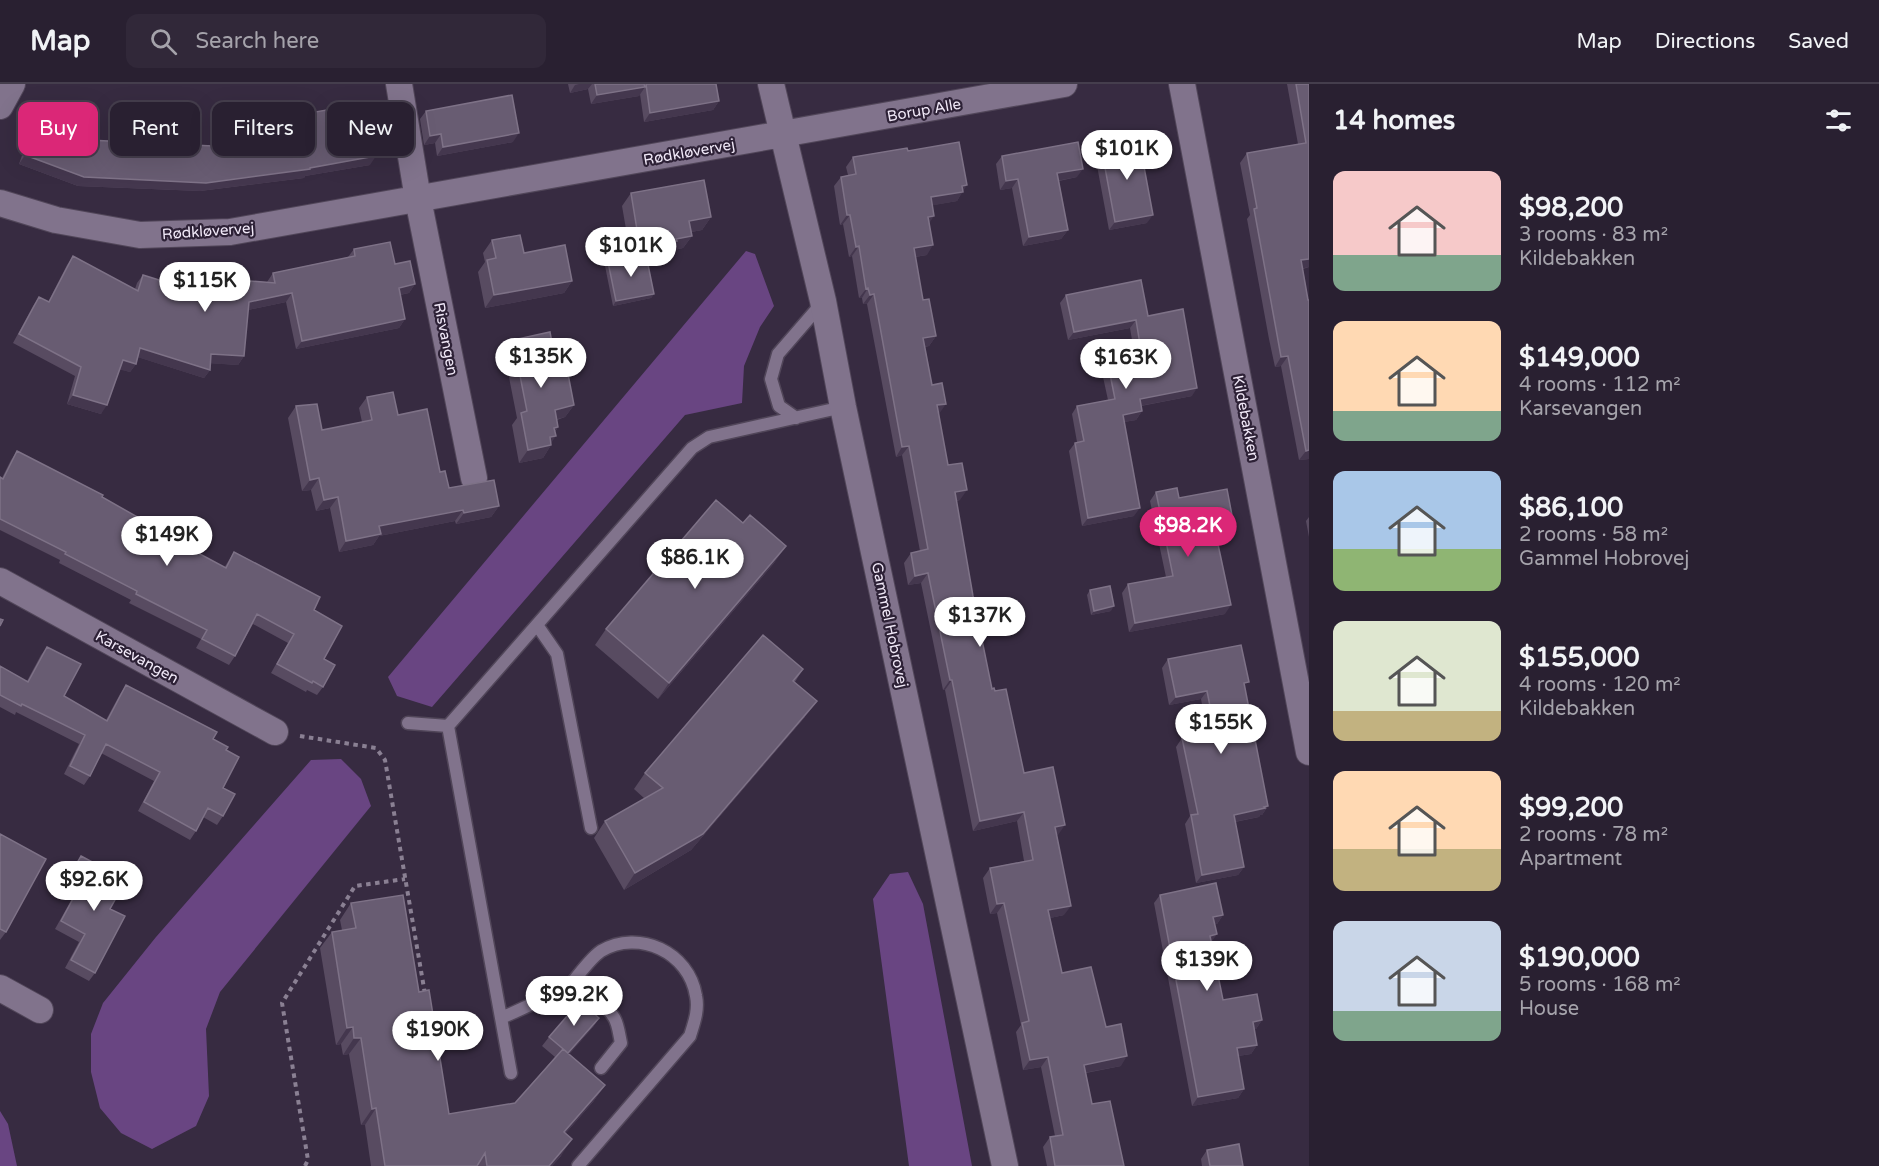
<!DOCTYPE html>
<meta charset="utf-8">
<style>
:root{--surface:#292031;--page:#312839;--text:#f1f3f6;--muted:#a5a3ab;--line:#453e4d;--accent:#db2777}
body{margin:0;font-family:"Varela Round",sans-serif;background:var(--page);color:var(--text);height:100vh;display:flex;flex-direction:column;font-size:22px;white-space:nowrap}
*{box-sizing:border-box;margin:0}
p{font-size:20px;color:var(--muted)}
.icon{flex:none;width:33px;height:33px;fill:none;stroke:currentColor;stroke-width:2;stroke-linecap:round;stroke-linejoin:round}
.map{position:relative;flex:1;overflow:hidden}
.drawer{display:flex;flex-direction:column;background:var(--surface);width:570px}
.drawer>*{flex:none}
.hud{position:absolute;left:18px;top:18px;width:570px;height:54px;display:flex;gap:12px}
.price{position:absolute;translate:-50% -51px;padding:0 14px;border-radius:21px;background:#fff;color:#222;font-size:20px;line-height:39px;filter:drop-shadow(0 2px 3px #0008)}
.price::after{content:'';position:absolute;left:50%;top:36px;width:18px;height:14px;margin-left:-9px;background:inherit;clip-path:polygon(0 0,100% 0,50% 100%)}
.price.active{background:var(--accent);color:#fff}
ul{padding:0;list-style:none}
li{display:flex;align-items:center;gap:18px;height:150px;padding:0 24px}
li span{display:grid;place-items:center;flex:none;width:168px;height:120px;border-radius:12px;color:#555}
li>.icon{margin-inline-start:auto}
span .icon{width:72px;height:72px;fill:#fffc;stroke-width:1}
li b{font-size:26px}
h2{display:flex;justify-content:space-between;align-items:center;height:72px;padding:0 24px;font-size:26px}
.tag{padding:0 21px;border-radius:12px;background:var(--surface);box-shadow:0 6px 24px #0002,0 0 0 2px var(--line);font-size:21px;line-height:54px}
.tag.active{background:var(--accent);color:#fff}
header{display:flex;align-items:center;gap:36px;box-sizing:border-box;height:84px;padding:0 30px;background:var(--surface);border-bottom:2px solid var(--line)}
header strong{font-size:28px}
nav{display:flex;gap:33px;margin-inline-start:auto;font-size:21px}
.search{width:420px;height:54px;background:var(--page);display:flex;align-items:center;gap:15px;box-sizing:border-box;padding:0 21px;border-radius:12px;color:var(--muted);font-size:22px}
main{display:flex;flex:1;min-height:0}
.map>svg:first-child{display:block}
.forest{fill:#694582}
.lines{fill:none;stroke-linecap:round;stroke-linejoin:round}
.lane-casing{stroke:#514659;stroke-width:15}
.street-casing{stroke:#514659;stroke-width:28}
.path{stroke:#8a8093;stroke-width:4;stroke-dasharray:4.5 4.5;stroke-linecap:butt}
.lane{stroke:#81738c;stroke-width:12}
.street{stroke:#81738c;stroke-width:26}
.wall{fill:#584b61}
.shaded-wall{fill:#44374e}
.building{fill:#685c72;stroke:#7e7287;stroke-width:1.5}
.labels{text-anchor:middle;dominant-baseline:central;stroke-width:4.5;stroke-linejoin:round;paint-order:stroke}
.street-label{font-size:15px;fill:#f1e9f8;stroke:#2d2136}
</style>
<header>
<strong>Map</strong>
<div class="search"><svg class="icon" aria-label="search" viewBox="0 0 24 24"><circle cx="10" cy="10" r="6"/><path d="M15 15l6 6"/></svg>Search here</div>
<nav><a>Map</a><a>Directions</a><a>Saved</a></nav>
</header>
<main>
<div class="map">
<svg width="1309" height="1082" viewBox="0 0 1309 1082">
<rect width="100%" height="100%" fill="#372b41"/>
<path class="forest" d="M746 167 755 170 774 222 760 243 744 282 742 319 685 331 432 623 397 612 388 593Z
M341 675 361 695 371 722 220 908 206 945 209 1012 196 1042 152 1065 121 1049 100 1024 91 988V950L103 919 156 853 311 676Z
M908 788 923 820 972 1082H909L873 815 890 790Z
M0 1027 8 1040 17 1082H0Z"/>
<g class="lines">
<defs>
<path id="lane" d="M796 334 779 322 771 295 778 270 823 218
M537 541 557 570 591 744
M408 639 448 642
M565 908C574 897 589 875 601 867 639 845 689 868 696 912 699 926 694 939 690 952L578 1082
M501 934C538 919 584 887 613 932 618 938 619 950 621 959L601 984
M511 989 448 642 692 364 709 353 843 323"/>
<path id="street" d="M399 0 418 115 474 394
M771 0 823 217 843 323 1005 1082
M1182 0 1309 668
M0 22 12 0
M0 119 56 136 140 151 230 148 1064 0
M0 497 275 648
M0 904 40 926"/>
</defs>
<use href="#lane" class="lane-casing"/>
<use href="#street" class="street-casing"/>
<path class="path" d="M300 652 376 664 385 676 425 910
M305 1082 308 1076 282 919 355 802 405 795"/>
<use href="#lane" class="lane"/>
<use href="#street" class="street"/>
</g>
<path class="wall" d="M568 0H716L719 17 713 26 644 38 640 10 639 12 591 20 588 5 570 9Z
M1287 0H1309V183L1303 185 1308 216H1309V375L1299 376 1281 282 1275 283 1269 255 1247 135 1250 131 1240 79 1247 69 1298 60Z
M426 27 513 58 437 72 435 59 424 61 420 35Z
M309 29 370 81 305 92 304 94 200 107 78 102 19 80 32 43 39 35 61 43 63 39 69 31 88 56 210 62 213 58 271 50 274 45 304 41 303 38Z
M1101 62 1147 139 1109 146 1095 71Z
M908 67 963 106 957 117 933 121 929 139 927 171 915 173 923 216 936 252 929 262 925 263 932 301 939 330H938L948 381 960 416 956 417 973 512 992 605 1024 689 1058 751H1057L1064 831 1050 834 1062 889 1106 943 1121 982 1086 989 1092 1020 1124 1082H1047L1043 1063 1050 1053 1055 1052 1041 983 1023 986 1016 948 1021 941 997 829 990 830 983 794 990 784 1024 777 1017 737 973 747 945 606H943L921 499 908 501 904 479 911 469 920 467 902 371 896 373 867 220H863L862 214H859L852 172 849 173 843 140 840 141 834 102 841 93 848 91 846 83 853 73Z
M1002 72 1077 93 1059 97 1068 146 1061 155 1023 162 1012 104 1000 106 996 80Z
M631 109 711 133 702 146 691 148 692 152 683 164 670 167 668 170 647 174 654 210 651 214 613 222 605 182 608 178 631 174 622 122Z
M492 156 524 169 572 197 564 209 485 224 478 188 485 178 483 169Z
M354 165 395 180 415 200 409 209 400 211 405 235 399 244 296 265 286 218 248 226 244 272 238 281 210 279V286L204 294 138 273 136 280 130 288 120 285 101 330 67 320 75 292 13 259 33 222 39 213 48 218 67 181 73 172 135 205 137 199 143 191 205 210V202L211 194 267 198 273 189 348 173Z
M1066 211 1148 232 1192 312 1141 322 1142 327 1136 336 1124 338 1134 432 1082 442 1069 367 1075 359 1077 358 1072 330 1077 322 1108 316 1103 293 1109 285 1136 280 1130 244 1068 256 1060 219Z
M513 256 558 292 574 321 565 333 557 336 558 343 555 348 551 359V361L543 374 519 379 512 341 517 334 504 268Z
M367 313 398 331 440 388 449 404 499 422 491 433 456 440 455 437 379 452 373 461 339 468 330 424 316 427 311 406 302 407 288 334 296 322 322 346 362 338 359 324Z
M17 367 102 413 170 454 224 484 234 468 314 526 324 575 323 603 317 611 307 606 306 608 271 589 288 559 253 540 235 572 229 581 196 564 201 555 129 519 131 516 59 479 60 476 0 446V393L2 394 11 376Z
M1156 408 1179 414 1229 456 1218 458 1225 530 1129 548 1122 509 1128 500 1166 493 1150 417Z
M1309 433V453L1306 437Z
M775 478 658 615 595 561 606 545Z
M1090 506 1111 527 1091 531 1087 511Z
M47 563 64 612 106 636 120 610 126 601 213 655 226 666 223 704V732L217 741 203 733 196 747 190 756 138 727 154 697 101 669 90 692 84 701 64 690 79 660 16 628 15 631 0 623V582L27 597 41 571Z
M1168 575 1245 604 1268 722 1262 731H1260L1259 733 1235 738 1244 783 1238 791 1196 799 1185 740 1190 732 1176 663 1182 654 1207 648 1201 615 1169 621 1162 584Z
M803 585 795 598 805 633 691 766 624 806 594 754 605 737 645 715 634 705 645 689Z
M0 750 6 848 0 856Z
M81 772 110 825 95 889 89 897 65 884 79 858 55 845 78 804 66 798 75 780Z
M1160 811 1223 831 1217 840H1215L1211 858 1223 916 1262 936 1256 945H1254L1257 961 1251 970 1238 972 1244 1005 1238 1014 1192 1022 1154 819Z
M351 819 419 908 449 1030 515 1019 555 973 542 962 549 953 599 934 593 943 569 970 605 1001 593 1018 565 1050 561 1072 552 1082H371L365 1041H361L349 970 343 971 341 960 336 961 320 864 332 848 342 846 340 836Z
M1207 1066 1243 1082H1202L1201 1075Z"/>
<path class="shaded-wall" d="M579 0H592L588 5 570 9 575 1Z
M645 3 639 12 591 20 597 11Z
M719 17 713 26 644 38 650 29Z
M519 49 513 58 437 72 443 63Z
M441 50 435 59 424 61 430 52Z
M25 71 310 84 376 72 370 81 305 92 304 94 200 107 78 102 19 80Z
M1083 85 1077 93 1051 98 1057 89Z
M1018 95 1012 104 1000 106 1006 97Z
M967 101 957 117 924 123 931 113 962 102Z
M847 131H850L843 140 840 141Z
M1153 131 1147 139 1109 146 1115 138Z
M934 132 928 141V133Z
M711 133 702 146 680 150 689 137Z
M1068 146 1061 155 1023 162 1029 153Z
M692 152 683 164 670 167 668 170 631 176 640 164Z
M933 161 927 171 907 174 914 164Z
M859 162 852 172 849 173 856 163Z
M1309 175V183L1295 186 1301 176Z
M572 197 564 209 485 224 494 211Z
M415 200 409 209 393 212 399 204Z
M868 204 862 214H859L866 205Z
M292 209 286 218 243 227 249 218Z
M654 210 651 214 613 222 616 217Z
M874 210 867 220H863L870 211Z
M405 235 399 244 296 265 302 257Z
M1136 236 1130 244 1068 256 1074 248Z
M936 252 929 262 916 264 923 254Z
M140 264 210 286 204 294 134 272Z
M211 270 244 272 238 281 205 279Z
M1288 272 1281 282 1275 283 1281 273Z
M123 276 136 280 130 288 117 285Z
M1197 304 1192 312 1134 323 1140 315Z
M73 311 107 321 101 330 67 320Z
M946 320 939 330 930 331 937 321Z
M574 321 565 333 546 338 555 326Z
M1142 327 1136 336 1117 339 1123 331Z
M558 343 551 353 556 352 549 362 551 361 543 374 519 379 528 366 554 344Z
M909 362 902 371 896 373 902 363Z
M1309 366V375L1299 376 1306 367Z
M319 394 311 406 302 407 310 396Z
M967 406 960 416 948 418 955 408Z
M338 413 330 424 316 427 324 416Z
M499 422 491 433 456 440 464 429Z
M1140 424 1134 432 1082 442 1088 434Z
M463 426 455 437 379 452 373 461 339 468 346 457 379 442Z
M1235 447 1229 456 1210 460 1216 451Z
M786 462 775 478 658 615 669 599Z
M928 489 921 499 908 501 915 492Z
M1231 521 1225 530 1129 548 1135 539Z
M1114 522 1111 527 1091 531 1094 527Z
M950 596H952L945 606H943Z
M1207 607 1201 615 1169 621 1176 613Z
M817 617 805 633 691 766 624 806 635 789Z
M1268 722 1262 731H1260L1259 733 1228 739 1234 731Z
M1024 728 1017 737 973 747 980 737Z
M1065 741 1058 751 1048 753 1055 743Z
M1244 783 1238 791 1196 799 1202 791Z
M1004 819 997 829 990 830 997 820Z
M1071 822 1064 831 1041 836 1048 826Z
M1223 831 1217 840 1207 842 1213 833Z
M1217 850 1211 859 1210 852Z
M599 934 593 943 562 979 568 970Z
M1262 936 1256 945 1247 946 1253 938Z
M353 943 341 960 336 961 347 944Z
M354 954H361L349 970 343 971Z
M1257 961 1251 970 1231 973 1237 964Z
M1127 972 1121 982 1078 990 1084 981Z
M1048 973 1041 983 1023 986 1030 976Z
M605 1001 593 1018 552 1065 564 1048Z
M1244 1005 1238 1014 1192 1022 1198 1013Z
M376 1024 365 1041H361L372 1025Z
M572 1055 561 1072 552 1082H549Z"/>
<path class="building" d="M595 0H644L645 3 597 11Z
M646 0H716L719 17 650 29Z
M1296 0H1309V175L1301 176 1308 216H1309V366L1306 367 1288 272 1281 273 1276 245 1254 125 1257 124 1247 69 1306 59Z
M512 11 519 49 443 63 441 50 430 52 426 27Z
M367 19 376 72 310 84V85L206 99 84 93 25 71 39 35 64 44 69 31 94 40 88 56 213 62V58L275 49 274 45 311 41 309 29Z
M1139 56 1153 131 1115 138 1101 62Z
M959 58 967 101 962 102 963 108 931 113 934 132 928 133 933 161 914 164 923 216 929 215 936 252 923 254 932 301 942 299 946 320 937 321 948 381 962 379 967 406 955 408 973 512 992 605 994 604 995 607 1006 605 1024 689 1053 683 1065 741 1055 743 1071 822 1048 826 1062 889 1091 883 1106 943 1121 940 1127 972 1084 981 1092 1020 1110 1017 1124 1082H1055L1050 1053 1063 1051 1048 973 1030 976 1022 939 1029 937 1004 819 997 820 990 784 1033 776 1024 728 980 737 952 596H950L928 489 915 492 911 469 928 465 909 362 902 363 874 210 870 211 868 204 866 205 859 162 856 163 850 131H847L841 93 856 90 853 73 907 64 908 67Z
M1078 58 1083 85 1057 89 1068 146 1029 153 1018 95 1006 97 1002 72Z
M704 96 711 133 689 137 692 152 676 155 677 157 640 164 631 109Z
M520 151 524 169 565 161 572 197 494 211 487 176 496 174 492 156Z
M390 158 395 180 410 177 415 200 399 204 405 235 302 257 292 209 249 218 244 272 211 270 210 286 140 264 136 280 123 276 107 321 73 311 81 283 19 250 39 213 49 218 73 172 138 207 143 191 210 212 211 194 275 199 273 189 355 172 354 165Z
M646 171 654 210 616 217 608 178Z
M1141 196 1148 232 1183 225 1197 304 1140 315 1142 327 1123 331 1140 424 1088 434 1075 359 1084 357 1077 322 1115 315 1109 285 1143 279 1136 236 1074 248 1066 211Z
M550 248 558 292 568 290 574 321 555 326 558 343 554 344 556 352 550 353 551 361 528 366 521 329 527 327 513 256Z
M393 308 398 331 427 325 440 388 445 387 449 404 494 396 499 422 464 429 463 426 379 442 381 450 346 457 338 413 324 416 319 394 310 396 296 322 317 320 322 346 372 336 367 313Z
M17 367 103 411 102 413 171 452 170 454 226 484 234 468 320 513 314 526 342 542 324 575 335 581 323 603 313 597 312 599 277 580 294 550 257 530 235 572 202 555 207 546 136 510 137 507 65 470 66 468 0 435V393L3 395Z
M1177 404 1179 414 1227 405 1235 447 1216 451 1231 521 1135 539 1128 500 1173 492 1156 408Z
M716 416 743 439 750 431 786 462 669 599 606 545Z
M1110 502 1114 522 1094 527 1090 506Z
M0 535 3 536 0 542Z
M763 551 803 585 793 597 817 617 703 750 635 789 605 737 663 704 645 689Z
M1241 561 1249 598 1244 599 1268 722 1264 723 1265 724 1234 731 1244 783 1202 791 1191 731 1198 730 1182 654 1215 647 1207 607 1176 613 1168 575Z
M47 563 81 580 64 612 107 637 126 601 217 648 213 655 228 663 226 666 239 673 223 704 235 710 223 732 208 724 196 747 144 718 160 688 106 660 90 692 70 682 85 651 22 620 21 622 0 611V582L28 598Z
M0 750 46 775 6 848 0 845Z
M81 772 126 796 110 825 125 832 95 889 71 876 85 850 61 837 83 796 71 790Z
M1216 799 1223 831 1213 833 1217 850 1210 852 1223 916 1257 910 1262 936 1253 938 1257 961 1237 964 1244 1005 1198 1013 1160 811Z
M403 811 419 908 429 906 449 1030 515 1019 563 965 605 1001 564 1048 572 1055 549 1082H487L485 1069 477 1082H385L376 1024 372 1025 361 954H354L353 943 347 944 332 848 356 844 351 819Z
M580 917 599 934 568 969 549 953Z
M1239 1060 1243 1082H1210L1207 1066Z"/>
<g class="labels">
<g class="street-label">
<text transform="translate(924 26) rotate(-10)">Borup Alle</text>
<text transform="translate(689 68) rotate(-10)">Rødkløvervej</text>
<text transform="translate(208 147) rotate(-4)">Rødkløvervej</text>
<text transform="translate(446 255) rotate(79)">Risvangen</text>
<text transform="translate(1246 334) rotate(79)">Kildebakken</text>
<text transform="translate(890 541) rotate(78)">Gammel Hobrovej</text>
<text transform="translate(137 573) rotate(29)">Karsevangen</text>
</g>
</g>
</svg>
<b class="price" style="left:1127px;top:97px">$101K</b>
<b class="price" style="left:631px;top:194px">$101K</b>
<b class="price" style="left:205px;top:229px">$115K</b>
<b class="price" style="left:541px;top:305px">$135K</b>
<b class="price" style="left:1126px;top:306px">$163K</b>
<b class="price active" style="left:1188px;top:474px">$98.2K</b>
<b class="price" style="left:167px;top:483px">$149K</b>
<b class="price" style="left:695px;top:506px">$86.1K</b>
<b class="price" style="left:980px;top:564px">$137K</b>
<b class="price" style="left:1221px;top:671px">$155K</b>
<b class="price" style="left:94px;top:828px">$92.6K</b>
<b class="price" style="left:1207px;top:908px">$139K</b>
<b class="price" style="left:574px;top:943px">$99.2K</b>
<b class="price" style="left:438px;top:978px">$190K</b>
<div class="hud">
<a class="tag active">Buy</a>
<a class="tag">Rent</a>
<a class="tag">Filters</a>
<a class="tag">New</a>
</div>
</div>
<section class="drawer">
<h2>14 homes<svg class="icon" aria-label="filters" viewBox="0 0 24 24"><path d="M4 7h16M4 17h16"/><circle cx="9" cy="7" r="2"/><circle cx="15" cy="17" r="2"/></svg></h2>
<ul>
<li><span style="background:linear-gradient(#f6c9c9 70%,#7fa58c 0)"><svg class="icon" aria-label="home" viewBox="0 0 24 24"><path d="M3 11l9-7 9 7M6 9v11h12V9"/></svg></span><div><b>$98,200</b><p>3 rooms · 83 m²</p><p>Kildebakken</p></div></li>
<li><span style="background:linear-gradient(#ffd9b3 75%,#7fa58c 0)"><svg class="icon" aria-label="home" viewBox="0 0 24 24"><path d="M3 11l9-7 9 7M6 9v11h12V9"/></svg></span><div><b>$149,000</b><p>4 rooms · 112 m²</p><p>Karsevangen</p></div></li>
<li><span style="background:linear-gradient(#a9c7e8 65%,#8fb573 0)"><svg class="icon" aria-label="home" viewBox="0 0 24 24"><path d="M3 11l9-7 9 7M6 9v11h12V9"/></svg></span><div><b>$86,100</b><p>2 rooms · 58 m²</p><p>Gammel Hobrovej</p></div></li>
<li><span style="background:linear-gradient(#dfe7d0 75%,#c2b280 0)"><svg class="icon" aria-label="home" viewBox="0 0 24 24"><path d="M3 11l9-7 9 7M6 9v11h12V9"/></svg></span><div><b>$155,000</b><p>4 rooms · 120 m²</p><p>Kildebakken</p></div></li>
<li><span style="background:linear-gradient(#ffd9b3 65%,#c2b280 0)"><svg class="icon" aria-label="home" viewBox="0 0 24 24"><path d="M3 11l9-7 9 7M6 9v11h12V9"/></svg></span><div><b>$99,200</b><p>2 rooms · 78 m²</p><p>Apartment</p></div></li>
<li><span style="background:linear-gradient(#c9d6e8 75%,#7fa58c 0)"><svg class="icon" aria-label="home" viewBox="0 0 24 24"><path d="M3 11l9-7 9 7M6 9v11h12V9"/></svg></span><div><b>$190,000</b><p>5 rooms · 168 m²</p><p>House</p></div></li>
</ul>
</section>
</main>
